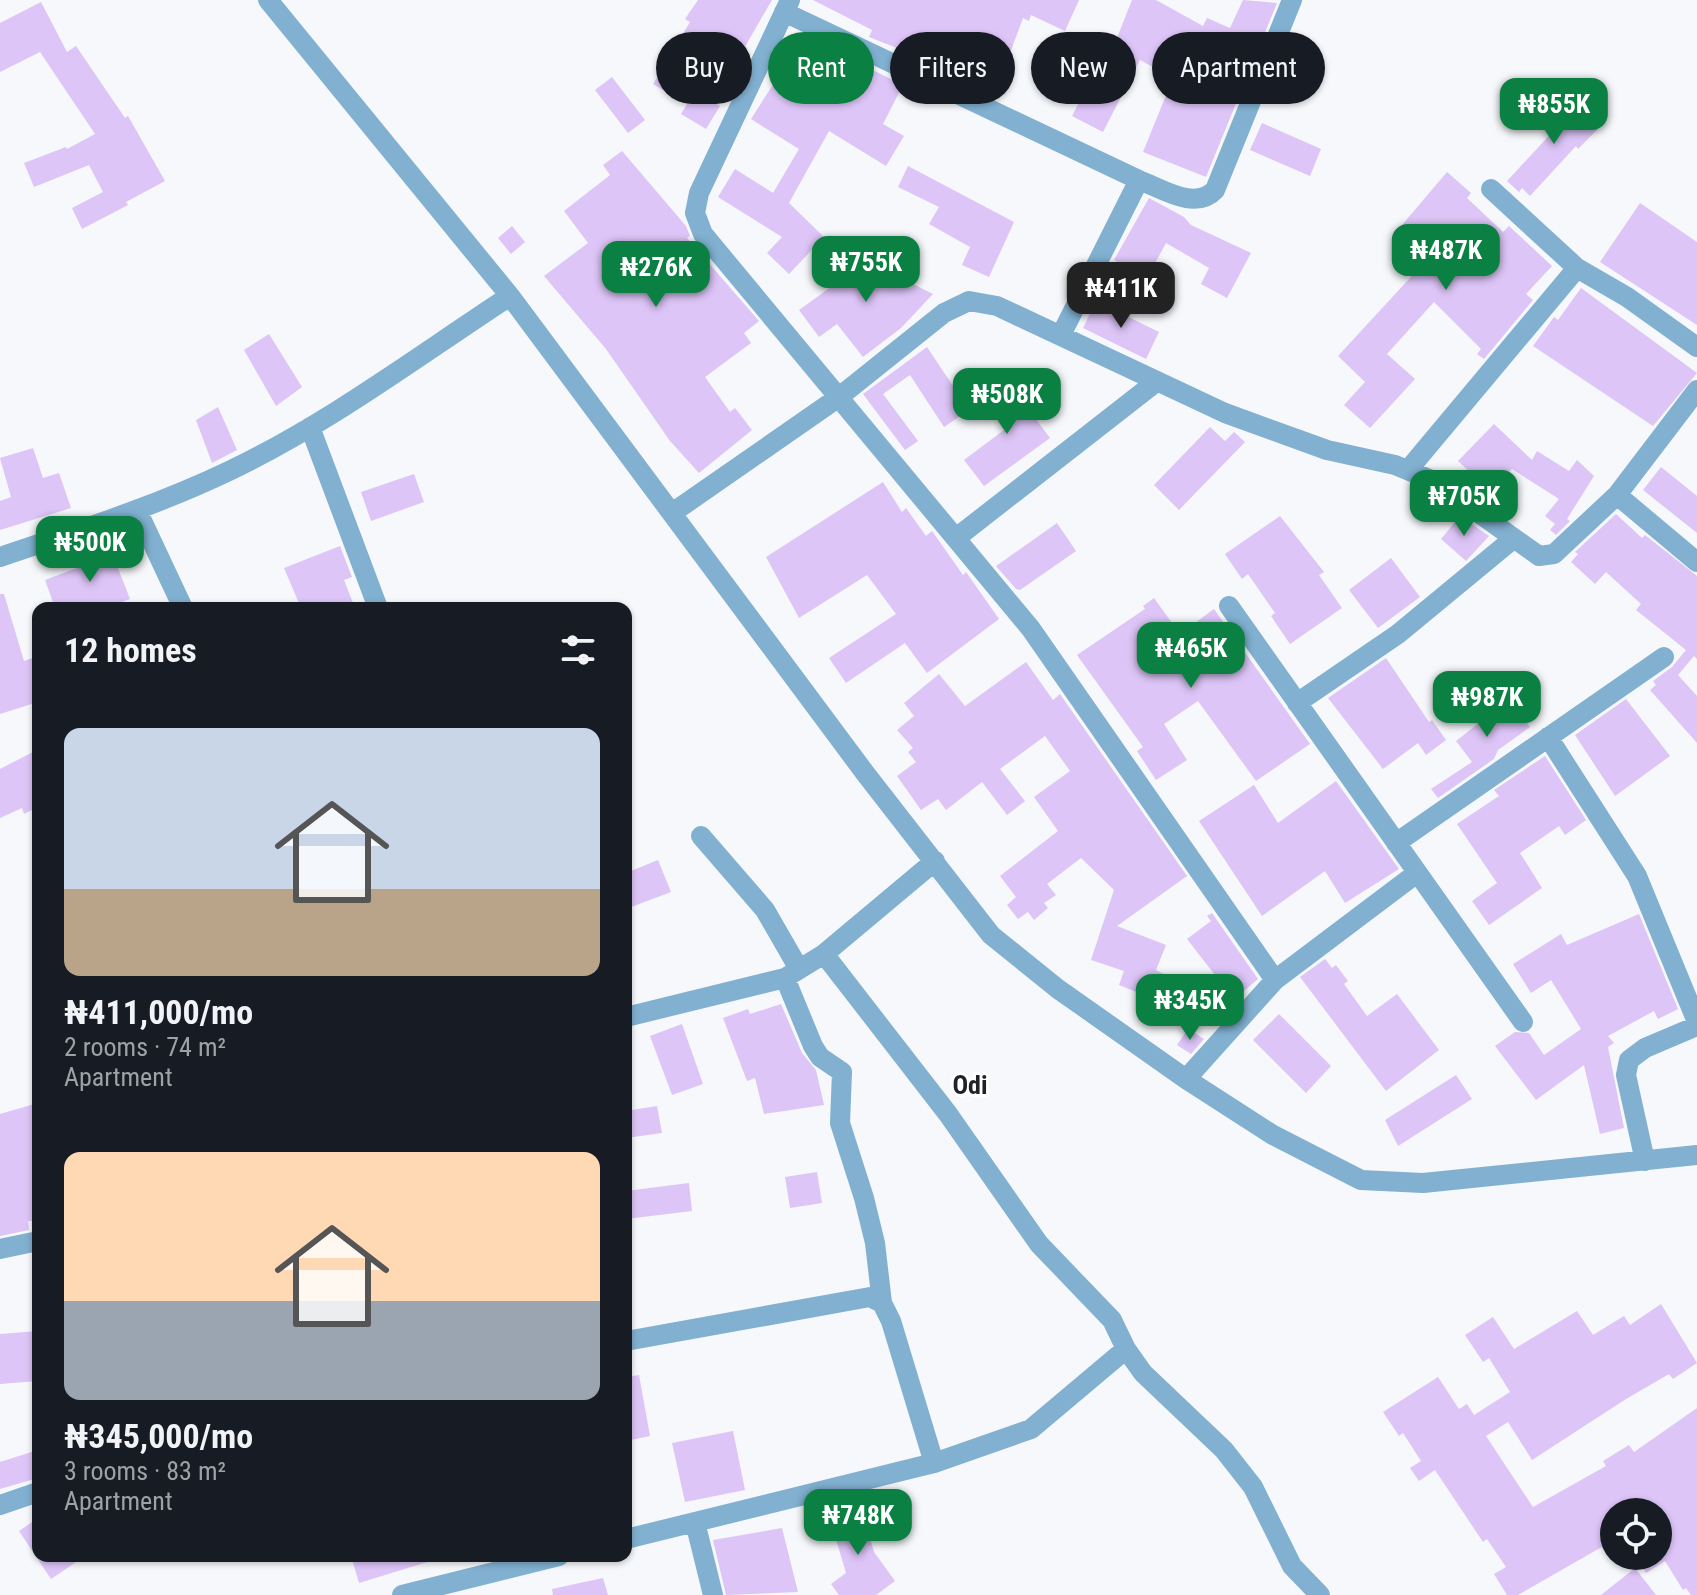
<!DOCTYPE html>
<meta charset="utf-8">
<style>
:root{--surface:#171b24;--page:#20242c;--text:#f1f3f6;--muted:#9ea1a6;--accent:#0b8043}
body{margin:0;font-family:"Roboto Condensed",sans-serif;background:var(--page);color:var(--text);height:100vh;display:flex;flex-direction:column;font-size:30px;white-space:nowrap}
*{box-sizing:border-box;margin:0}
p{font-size:26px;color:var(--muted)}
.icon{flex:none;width:44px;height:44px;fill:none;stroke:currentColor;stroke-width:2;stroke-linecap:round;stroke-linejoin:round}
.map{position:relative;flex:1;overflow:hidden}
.drawer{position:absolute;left:32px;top:602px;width:600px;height:960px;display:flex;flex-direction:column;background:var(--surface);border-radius:16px;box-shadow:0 2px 6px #0004}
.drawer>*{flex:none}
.guide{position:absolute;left:656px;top:32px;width:760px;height:72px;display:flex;gap:16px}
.tools{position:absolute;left:1600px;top:1498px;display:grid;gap:16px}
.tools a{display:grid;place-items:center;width:72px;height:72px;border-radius:50%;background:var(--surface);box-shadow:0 2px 6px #0004;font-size:40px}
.price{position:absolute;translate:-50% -68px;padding:0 18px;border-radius:16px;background:var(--accent);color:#fff;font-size:26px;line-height:52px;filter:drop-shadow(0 2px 4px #0008)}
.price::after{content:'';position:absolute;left:50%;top:48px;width:24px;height:18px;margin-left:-12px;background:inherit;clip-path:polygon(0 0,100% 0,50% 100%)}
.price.active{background:#222;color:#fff}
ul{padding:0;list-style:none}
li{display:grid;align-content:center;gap:16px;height:424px;padding:0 32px}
li span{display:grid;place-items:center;height:248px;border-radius:16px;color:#555}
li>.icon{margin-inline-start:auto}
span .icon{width:144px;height:144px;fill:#fffc;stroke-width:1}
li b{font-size:34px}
h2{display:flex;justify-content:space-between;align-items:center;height:96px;padding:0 32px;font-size:34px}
.tag{padding:0 28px;border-radius:36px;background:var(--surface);box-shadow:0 2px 6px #0004;font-size:28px;line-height:72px}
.tag.active{background:var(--accent);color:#fff}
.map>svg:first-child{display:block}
.building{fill:#ddc5f7}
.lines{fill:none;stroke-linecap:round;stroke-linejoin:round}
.minor{stroke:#81b0d0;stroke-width:20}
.labels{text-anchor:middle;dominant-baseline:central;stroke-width:6;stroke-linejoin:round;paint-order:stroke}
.quarter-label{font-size:26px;font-weight:bold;fill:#202229;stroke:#fff}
</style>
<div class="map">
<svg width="1697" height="1595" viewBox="0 0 1697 1595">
<rect width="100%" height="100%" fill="#f6f8fb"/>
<path class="building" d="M698 0H772L739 57 713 38 685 84 720 106 706 129 681 114 687 104 653 84 690 22 685 19Z
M813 0H1079L1065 31 1031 15 1029 21 1023 18 997 88 971 78 974 69 938 56 935 63 869 37 872 30Z
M1132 0H1156L1203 26 1207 18 1230 28 1243 0 1277 3 1206 177 1143 152 1173 78 1140 60 1103 132 1072 116 1101 60 1107 63Z
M41 2 67 52 76 46 125 118 128 116 165 181 126 202 128 205 82 229 72 208 103 192 89 165 34 187 24 163 66 147 67 149 95 134 40 52 0 72V23Z
M798 33 903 85 883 124 904 136 886 166 829 131 789 203 824 237 789 274 767 253 782 237 718 197 735 169 773 193 799 149 751 119 790 58 785 55Z
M612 77 645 120 628 133 595 90Z
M1565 95 1598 129 1578 149 1576 146 1530 196 1522 188 1519 192 1507 181 1557 127 1545 114Z
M1262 123 1321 149 1310 176 1250 150Z
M622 151 686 226 690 236 687 238 759 321 744 333 751 343 705 377 730 412 735 408 752 430 699 473 670 441 606 349 544 276 588 243 564 211 610 175 603 165Z
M908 166 1014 222 989 277 962 265 970 247 929 224 939 207 898 187Z
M1447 172 1471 193 1467 198 1503 232 1509 226 1552 266 1526 294 1533 300 1484 359 1477 354 1481 349 1434 302 1387 354 1415 379 1370 428 1344 405 1365 382 1338 356 1433 253 1402 225Z
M1149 198 1184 217 1191 225 1251 253 1227 298 1201 284 1209 268 1166 243 1147 278 1114 260Z
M1640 203 1697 242V325L1600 262Z
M512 226 525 242 511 254 498 238Z
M848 237 881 268 933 294 901 328 863 357 837 324 819 337 799 310 860 266 842 243Z
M1581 288 1697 373 1653 426 1533 346 1554 317 1558 320Z
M1096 301 1159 332 1146 359 1083 328Z
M269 334 302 387 276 406 244 350Z
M927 347 969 410 944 427 910 375 883 394 918 441 905 450 863 394Z
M1009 383 1050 438 984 486 964 460 1004 430 984 401Z
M218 407 237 450 212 463 196 420Z
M1494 424 1532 460 1537 451 1569 471 1577 460 1594 476 1567 519 1570 521 1556 535 1550 530 1555 524 1545 516 1559 499 1512 469 1490 491 1458 461Z
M1210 427 1225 441 1234 432 1245 442 1179 510 1154 485Z
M33 448 43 478 59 473 71 508 0 530V501L11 497 0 458Z
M1661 467 1697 496V533L1643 490Z
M414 474 424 502 371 521 361 492Z
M883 482 902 512 906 508 926 536 932 531 963 575 966 572 999 619 927 673 905 643 846 683 829 658 896 614 867 575 799 618 766 557Z
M1616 514 1642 538 1645 535 1697 576V659L1694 656 1678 675 1697 696V743L1650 690 1656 685 1653 681 1672 667 1686 650 1636 610 1641 604 1606 572 1595 584 1571 562 1578 554 1575 552Z
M1280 516 1324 572 1319 575 1342 608 1290 644 1271 616 1275 613 1248 574 1242 579 1225 554Z
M1460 516 1489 536 1466 561 1441 539Z
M1057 523 1076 551 1020 590 1016 589 996 566Z
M109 545 130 599 106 608H55L45 580 85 565 81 556Z
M340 546 352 577 344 580 355 608H301L284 568Z
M1391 558 1420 597 1378 628 1349 590Z
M0 594H4L24 661 38 656V702L0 714Z
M1154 598 1180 634 1214 609 1310 744 1256 781 1198 701 1164 724 1187 760 1156 780 1137 751 1143 747 1077 655 1145 609 1143 606Z
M1386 658 1429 722 1432 720 1446 740 1426 755 1418 743 1383 769 1328 698Z
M1026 662 1053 700 1060 694 1187 876 1117 926 1166 945 1156 970 1198 993 1181 1024 1151 1008 1156 1000 1119 985 1124 971 1091 960 1114 890 1081 858 1047 884 1056 895 1044 903 1048 908 1034 920 1028 912 1018 919 1007 905 1016 897 1000 876 1058 831 1034 797 1070 771 1045 736 1000 769 1025 801 1007 815 982 782 946 810 938 799 921 810 897 776 916 762 908 752 913 748 897 730 914 716 904 703 939 674 965 706Z
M1504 691 1530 727 1498 750 1494 759 1438 798 1431 789 1472 762 1456 741 1484 719 1478 711Z
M1626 699 1670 756 1615 796 1575 735Z
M33 752 38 762V807L24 814 22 808 0 818V769Z
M1545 756 1586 820 1565 835 1559 826 1520 853 1542 888 1489 925 1472 901 1497 883 1457 824 1499 796 1494 790Z
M1336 781 1399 869 1345 903 1325 871 1262 916 1199 821 1254 785 1278 823Z
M658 860 671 892 626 909V873Z
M1212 913 1258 979 1237 997H1232L1187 939 1211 921 1207 916Z
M1639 914 1678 1009 1658 1019 1654 1011 1608 1036 1614 1043 1608 1047 1624 1128 1600 1134 1584 1065 1536 1100 1495 1046 1515 1032 1529 1033 1544 1055 1581 1029 1551 980 1531 993 1513 964 1561 934 1567 945Z
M1325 959 1332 968 1336 965 1348 981 1344 984 1367 1016 1397 994 1439 1050 1386 1091 1300 977Z
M781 1004 802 1053 816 1070 824 1105 764 1114 755 1078 747 1081 723 1018 748 1009 750 1014Z
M1279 1014 1331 1066 1306 1093 1253 1040Z
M682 1024 703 1084 672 1095 650 1036Z
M1188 1029 1204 1039 1191 1054 1177 1045Z
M1456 1075 1472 1099 1398 1146 1385 1120Z
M38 1103V1221H28L29 1230 0 1236V1114Z
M657 1106 662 1133 626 1138V1111Z
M817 1172 822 1203 790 1208 785 1177Z
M689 1183 692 1211 626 1219V1191Z
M1661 1304 1697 1363 1673 1379 1669 1374 1626 1399 1532 1460 1508 1422 1486 1436 1533 1507 1606 1466 1603 1461 1629 1445 1634 1452 1697 1408V1595H1691L1686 1588 1683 1590 1665 1561 1646 1573 1635 1556H1658V1512H1614V1540L1518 1595H1507L1494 1574 1506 1567 1487 1539 1483 1542 1435 1470 1419 1481 1410 1468 1421 1461 1403 1433 1399 1436 1383 1412 1438 1377 1459 1409 1467 1404 1474 1415 1510 1392 1489 1358 1483 1362 1465 1335 1493 1317 1514 1349 1577 1311 1593 1335 1624 1316 1630 1325Z
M38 1331V1381L0 1384V1334Z
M639 1375 650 1436 626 1441V1377Z
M733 1431 745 1490 685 1502 672 1443Z
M38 1450V1478L0 1489V1462Z
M861 1507 874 1552 895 1581 876 1595H839L831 1584 846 1573 829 1516Z
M38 1518V1556H85L51 1579 19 1531Z
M782 1528 798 1592 726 1595 713 1540Z
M351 1556H433L434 1560 359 1583Z
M1635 1568 1656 1595H1601Z
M603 1578 608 1595H553L552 1589Z"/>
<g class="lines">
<path class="minor" d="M268 0 510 296 865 773 991 935 1058 989 1186 1079 1273 1135 1361 1180 1423 1183 1697 1155
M790 0 699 193 695 213 703 234 1031 629 1275 980
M784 12 1139 180C1163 189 1195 211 1215 190L1292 0
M1491 189 1577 268 1627 297 1697 347
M1061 335 1139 180
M310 427 378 608
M1408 470 1577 268
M1617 495 1697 390
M137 510 183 608
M672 513 839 397 944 313 969 301 997 306 1225 413 1327 450 1395 465 1434 481 1539 556 1554 554 1617 495 1697 562
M956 538 1156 382
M0 557C77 531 156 506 229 471 328 424 418 356 510 296
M1229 606 1523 1022
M1297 703 1398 634 1513 539
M1548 737 1637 876 1697 1022
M701 836 765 910 799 969
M1396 843 1664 657
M824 954 948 1114 1039 1244 1112 1320 1126 1349 1143 1373 1224 1450 1253 1487 1292 1566 1320 1595
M785 978 813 1046 820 1057 842 1072 840 1123 864 1198 875 1243 882 1303 891 1321 934 1463
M626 1017 785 978 824 954 935 861
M1186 1079 1275 980 1417 873
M1645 1161 1626 1075 1629 1060 1645 1048 1697 1026
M0 1249 38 1241
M626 1341 870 1297 882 1303
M0 1505 38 1492
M695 1522 713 1595
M626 1539 934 1463 1031 1429 1126 1349
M402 1595 559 1556"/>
</g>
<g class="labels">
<g class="quarter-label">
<text x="970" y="1085">Odi</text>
</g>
</g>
</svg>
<div class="tools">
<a><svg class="icon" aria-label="locate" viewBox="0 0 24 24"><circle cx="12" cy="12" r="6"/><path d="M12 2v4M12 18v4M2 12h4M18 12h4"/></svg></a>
</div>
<b class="price" style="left:1554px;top:146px">₦855K</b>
<b class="price" style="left:1446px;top:292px">₦487K</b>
<b class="price" style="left:866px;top:304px">₦755K</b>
<b class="price" style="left:656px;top:309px">₦276K</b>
<b class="price active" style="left:1121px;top:330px">₦411K</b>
<b class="price" style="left:1007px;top:436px">₦508K</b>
<b class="price" style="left:1464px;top:538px">₦705K</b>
<b class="price" style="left:90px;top:584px">₦500K</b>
<b class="price" style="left:1191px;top:690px">₦465K</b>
<b class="price" style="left:1487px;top:739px">₦987K</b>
<b class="price" style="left:1190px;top:1042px">₦345K</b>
<b class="price" style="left:858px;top:1557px">₦748K</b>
<div class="guide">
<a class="tag">Buy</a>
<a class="tag active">Rent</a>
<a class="tag">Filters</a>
<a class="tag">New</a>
<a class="tag">Apartment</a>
</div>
<section class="drawer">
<h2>12 homes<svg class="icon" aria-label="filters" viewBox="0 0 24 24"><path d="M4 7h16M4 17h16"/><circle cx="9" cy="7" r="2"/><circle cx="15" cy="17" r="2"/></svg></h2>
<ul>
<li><span style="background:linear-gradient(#c9d6e8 65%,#b9a48a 0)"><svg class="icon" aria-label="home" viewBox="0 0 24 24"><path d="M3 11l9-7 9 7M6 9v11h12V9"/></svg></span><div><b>₦411,000/mo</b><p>2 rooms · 74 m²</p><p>Apartment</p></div></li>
<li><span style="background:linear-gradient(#ffd9b3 60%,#9aa5b1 0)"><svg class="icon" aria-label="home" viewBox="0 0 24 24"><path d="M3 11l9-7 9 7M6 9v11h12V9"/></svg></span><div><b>₦345,000/mo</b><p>3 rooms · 83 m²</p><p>Apartment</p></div></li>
</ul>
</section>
</div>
